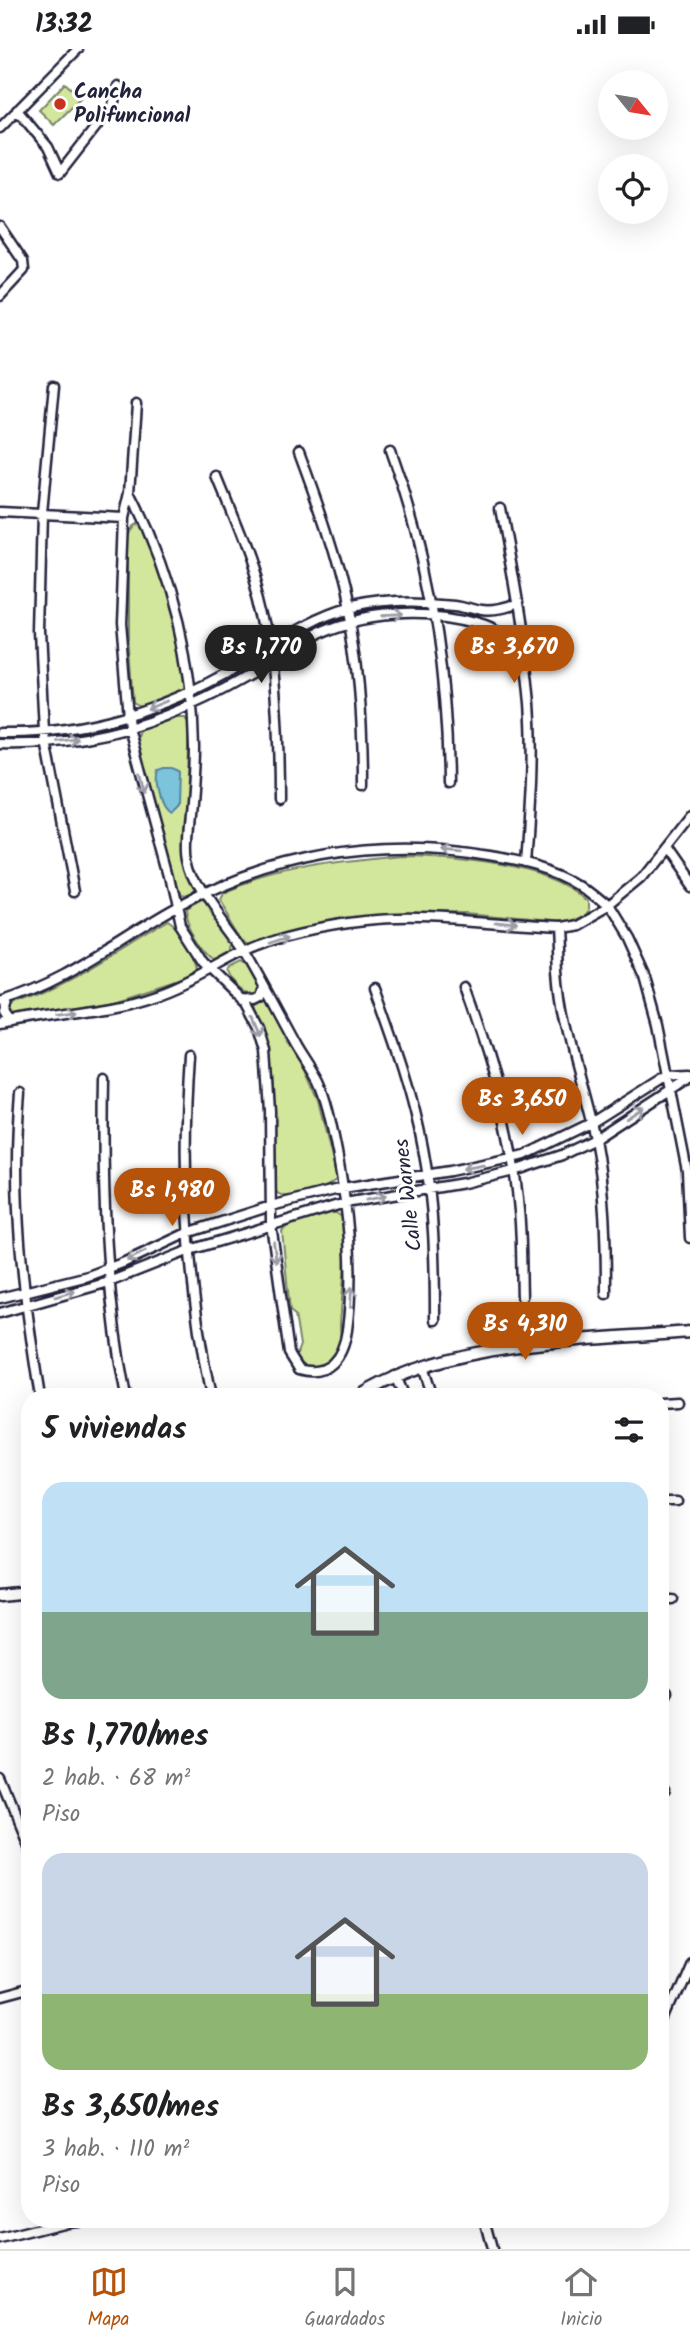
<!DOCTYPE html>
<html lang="es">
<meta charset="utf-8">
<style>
:root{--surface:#fff;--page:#f6f6f6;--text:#202124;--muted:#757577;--line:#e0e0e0;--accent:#b45309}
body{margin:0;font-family:Kalam,sans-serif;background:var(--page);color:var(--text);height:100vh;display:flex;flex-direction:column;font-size:26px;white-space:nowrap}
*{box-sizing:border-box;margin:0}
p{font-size:23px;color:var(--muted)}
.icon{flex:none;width:38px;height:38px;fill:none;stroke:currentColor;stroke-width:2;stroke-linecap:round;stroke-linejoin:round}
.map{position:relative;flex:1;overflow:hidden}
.sheet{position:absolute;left:21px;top:1339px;width:648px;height:840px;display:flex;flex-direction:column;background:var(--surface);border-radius:28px;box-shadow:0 7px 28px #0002}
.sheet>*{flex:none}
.needle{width:46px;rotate:120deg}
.buttons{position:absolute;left:598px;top:21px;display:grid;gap:14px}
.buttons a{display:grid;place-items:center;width:70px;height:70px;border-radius:50%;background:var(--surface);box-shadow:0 7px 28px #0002;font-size:35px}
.price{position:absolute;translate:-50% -60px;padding:0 16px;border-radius:24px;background:var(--accent);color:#fff;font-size:23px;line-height:46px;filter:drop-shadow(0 2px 4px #0008)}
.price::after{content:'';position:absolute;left:50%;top:42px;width:21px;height:16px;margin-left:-10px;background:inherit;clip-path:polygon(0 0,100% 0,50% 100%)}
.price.selected{background:#222;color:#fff}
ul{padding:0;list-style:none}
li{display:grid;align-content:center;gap:14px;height:371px;padding:0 21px}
li span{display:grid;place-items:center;height:217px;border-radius:21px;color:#555}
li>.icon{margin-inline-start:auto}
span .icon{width:126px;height:126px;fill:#fffc;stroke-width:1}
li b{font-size:30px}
h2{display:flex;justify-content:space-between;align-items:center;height:84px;padding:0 21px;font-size:30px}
.status{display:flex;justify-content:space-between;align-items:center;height:49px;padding:0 35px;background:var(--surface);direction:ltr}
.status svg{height:19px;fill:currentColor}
.tab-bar{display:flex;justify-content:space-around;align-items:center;height:98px;border-top:2px solid var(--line);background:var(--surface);font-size:19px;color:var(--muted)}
.tab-bar a{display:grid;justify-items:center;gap:4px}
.tab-bar .selected{color:var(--accent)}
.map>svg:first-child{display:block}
.green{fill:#d3e79c;stroke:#7a846c;stroke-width:2}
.water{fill:#7bc4dc;stroke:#57839c;stroke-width:2}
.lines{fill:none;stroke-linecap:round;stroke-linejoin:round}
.minor-casing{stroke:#22223b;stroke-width:13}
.tertiary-casing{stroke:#22223b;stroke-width:15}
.minor{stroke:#fff;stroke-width:8}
.tertiary{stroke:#fff;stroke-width:10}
.oneway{stroke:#9c9ca7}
.poi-dot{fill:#c8321e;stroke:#fff;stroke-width:2.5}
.labels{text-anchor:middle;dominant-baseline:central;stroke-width:6;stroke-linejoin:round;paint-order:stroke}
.poi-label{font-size:21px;font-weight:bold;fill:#22223b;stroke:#fff;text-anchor:start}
.street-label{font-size:21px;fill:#22223b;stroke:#fff}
</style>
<div class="status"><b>13:32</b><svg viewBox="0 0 49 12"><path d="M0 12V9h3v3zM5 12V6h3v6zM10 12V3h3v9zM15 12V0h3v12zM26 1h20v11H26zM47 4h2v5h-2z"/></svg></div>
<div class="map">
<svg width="690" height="2200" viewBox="0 0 690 2200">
<rect width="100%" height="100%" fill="#fff"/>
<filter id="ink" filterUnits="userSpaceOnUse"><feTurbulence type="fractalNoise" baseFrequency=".0143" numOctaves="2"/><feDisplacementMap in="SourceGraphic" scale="14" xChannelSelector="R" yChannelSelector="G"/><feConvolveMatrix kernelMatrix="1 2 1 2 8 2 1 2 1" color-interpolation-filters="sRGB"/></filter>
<g filter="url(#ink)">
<path class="green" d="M65 34 81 49 54 76 39 61Z
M137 475 143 478C162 528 183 586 185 639L140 657 133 653 128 586V491C129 484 130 478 137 475Z
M177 669H185L189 675 184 805 195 841C191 848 188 849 180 847L178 842 139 701 138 688 141 679Z
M401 807C450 808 550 814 586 849V858L581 865 560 874 467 865 378 866 314 875 249 894 242 889 219 851 222 844C278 819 341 813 401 807Z
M201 853C215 859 234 885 232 901L215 911C203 904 185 876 185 862Z
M167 873C180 881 193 904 197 919L191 926 114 951 14 968 9 966 8 960 12 956C68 938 116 902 167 873Z
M241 913C250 917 258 930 262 939L256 947C245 947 231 934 227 923L229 919Z
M266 951 305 1021 318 1051 337 1130C323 1142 294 1154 277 1144L275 1138C273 1097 277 1057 272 1016 269 996 261 978 255 958Z
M329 1164H336L342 1168C349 1204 342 1240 340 1276 340 1286 343 1293 337 1302 330 1314 318 1318 305 1317L296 1307 300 1296 295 1266 290 1262 282 1182 290 1175Z"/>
<path class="water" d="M164 719H171L178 722 177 757 170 764C160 759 154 733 158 721Z"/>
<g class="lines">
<defs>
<path id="minor" d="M17 61 48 98 60 124 113 56 118 37
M0 79 78 0
M0 178 23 212 24 221 0 247
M54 336 42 464 39 585 44 682 75 842
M390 401C430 510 447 619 448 734
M299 403C318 454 337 507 348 561 360 619 363 677 363 736
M217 428C237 477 259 527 268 580 277 636 279 693 279 750
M130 444C170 522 193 609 194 698 194 720 192 743 190 766 189 779 186 795 189 808 196 844 226 873 245 903 263 934 279 965 296 996 303 1008 311 1019 318 1032 328 1054 332 1079 337 1103 348 1162 355 1222 347 1281 343 1309 328 1329 299 1320L289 1304 271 1175 270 1062 266 1002 259 979 247 956 203 913 180 877 169 826 129 679 120 576 124 469 130 444 136 354
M500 459C512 524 524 588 530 654 534 707 530 761 526 814
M0 463 124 469
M0 684C83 686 166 660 237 618 274 596 308 570 350 559 384 551 420 551 455 555 464 556 473 560 481 561 494 563 506 559 518 555
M0 695C55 697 116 687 167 666 193 656 220 643 244 629 267 616 288 600 312 587 361 562 426 559 478 574 496 579 510 590 524 600
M690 766 641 828 607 856 627 889 645 929 658 976 687 1122 690 1189
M665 801 690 837
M556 879C557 894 557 908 558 922 562 979 583 1034 595 1090 605 1141 606 1193 606 1245
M464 938C490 1010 513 1086 519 1162 522 1190 521 1219 522 1248
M375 939C394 992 413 1044 423 1099 434 1156 435 1213 435 1271
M8 950 4 964 10 973
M241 950 255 951 261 948 264 938
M0 953C71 931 115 892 178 858 276 805 382 789 491 807 522 812 556 819 582 836 591 842 599 849 607 856L572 876 556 879C493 876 429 865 365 872 328 876 275 886 242 903 213 917 187 935 156 945 106 963 52 963 0 975
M189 1006C181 1120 187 1235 211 1348
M104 1029C102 1135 105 1243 126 1348
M20 1044C11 1150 23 1243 40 1348
M0 1249 88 1227 125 1213 187 1184 271 1157 343 1139 450 1122 525 1106 591 1074 667 1026 690 1025
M0 1264 109 1233 190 1201 345 1154 464 1134 514 1122 562 1106 595 1090 690 1028
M422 1318 432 1348
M395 1327 404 1348
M660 1354 678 1353
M660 1452H675
M660 1550H673
M660 1647H667
M0 1730 30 1802
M660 1744H665
M0 1949 30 1941
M660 1983 690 1913
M484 2170 492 2200
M0 2190 67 2173 94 2170"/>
<path id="tertiary" d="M358 1348C448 1290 585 1292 690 1283
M0 1546 30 1543"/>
</defs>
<use href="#minor" class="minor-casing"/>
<use href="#tertiary" class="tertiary-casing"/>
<use href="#minor" class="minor"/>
<use href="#tertiary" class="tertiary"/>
</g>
<defs><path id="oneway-shaft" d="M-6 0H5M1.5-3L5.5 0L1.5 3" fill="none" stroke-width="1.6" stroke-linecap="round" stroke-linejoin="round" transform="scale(1.75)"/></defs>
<g class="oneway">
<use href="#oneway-shaft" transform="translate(391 567) rotate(-3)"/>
<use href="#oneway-shaft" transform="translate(157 656) rotate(158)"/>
<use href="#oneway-shaft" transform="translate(68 691) rotate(-8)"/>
<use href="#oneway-shaft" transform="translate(142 734) rotate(76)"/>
<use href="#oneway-shaft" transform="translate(451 801) rotate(-175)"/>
<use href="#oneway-shaft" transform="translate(506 875) rotate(6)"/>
<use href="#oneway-shaft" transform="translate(280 890) rotate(-18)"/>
<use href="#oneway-shaft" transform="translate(67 964) rotate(-8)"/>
<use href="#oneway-shaft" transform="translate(257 978) rotate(67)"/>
<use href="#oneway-shaft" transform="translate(635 1064) rotate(-33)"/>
<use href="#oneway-shaft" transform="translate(473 1118) rotate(170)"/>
<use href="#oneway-shaft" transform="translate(376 1149) rotate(-11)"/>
<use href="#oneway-shaft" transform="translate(275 1203) rotate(82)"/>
<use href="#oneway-shaft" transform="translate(136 1207) rotate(153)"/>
<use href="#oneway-shaft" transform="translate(65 1245) rotate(-16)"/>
<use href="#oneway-shaft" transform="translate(351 1248) rotate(-87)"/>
</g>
</g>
<circle class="poi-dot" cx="60" cy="55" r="7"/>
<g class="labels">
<g class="poi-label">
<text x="74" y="43">Cancha<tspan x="74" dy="24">Polifuncional</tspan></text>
</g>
<g class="street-label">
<text transform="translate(409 1146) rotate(-97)">Calle Warnes</text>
</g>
</g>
</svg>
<div class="buttons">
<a><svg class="needle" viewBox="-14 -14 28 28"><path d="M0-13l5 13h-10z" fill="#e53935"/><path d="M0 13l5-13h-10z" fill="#757577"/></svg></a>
<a><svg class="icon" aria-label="locate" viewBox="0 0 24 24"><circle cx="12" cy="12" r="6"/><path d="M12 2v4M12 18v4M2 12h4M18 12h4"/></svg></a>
</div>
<b class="price selected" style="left:261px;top:636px">Bs 1,770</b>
<b class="price" style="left:514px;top:636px">Bs 3,670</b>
<b class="price" style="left:522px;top:1088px">Bs 3,650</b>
<b class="price" style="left:172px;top:1179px">Bs 1,980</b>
<b class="price" style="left:525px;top:1313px">Bs 4,310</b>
<section class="sheet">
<h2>5 viviendas<svg class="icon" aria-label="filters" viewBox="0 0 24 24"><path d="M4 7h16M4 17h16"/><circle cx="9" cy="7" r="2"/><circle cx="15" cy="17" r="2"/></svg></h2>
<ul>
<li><span style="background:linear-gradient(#bfe0f5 60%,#7fa58c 0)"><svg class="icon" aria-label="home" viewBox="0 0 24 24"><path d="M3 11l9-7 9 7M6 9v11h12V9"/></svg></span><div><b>Bs 1,770/mes</b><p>2 hab. · 68 m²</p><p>Piso</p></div></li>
<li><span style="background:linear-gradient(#c9d6e8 65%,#8fb573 0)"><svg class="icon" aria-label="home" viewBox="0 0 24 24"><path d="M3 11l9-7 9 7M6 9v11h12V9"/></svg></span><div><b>Bs 3,650/mes</b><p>3 hab. · 110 m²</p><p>Piso</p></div></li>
</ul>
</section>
</div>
<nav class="tab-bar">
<a class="selected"><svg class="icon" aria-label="map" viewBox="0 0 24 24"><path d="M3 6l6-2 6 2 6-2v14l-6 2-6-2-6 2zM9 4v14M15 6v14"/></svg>Mapa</a>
<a><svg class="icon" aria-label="saved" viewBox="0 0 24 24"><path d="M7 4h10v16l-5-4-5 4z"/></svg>Guardados</a>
<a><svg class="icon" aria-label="home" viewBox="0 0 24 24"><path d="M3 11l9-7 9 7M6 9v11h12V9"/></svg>Inicio</a>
</nav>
